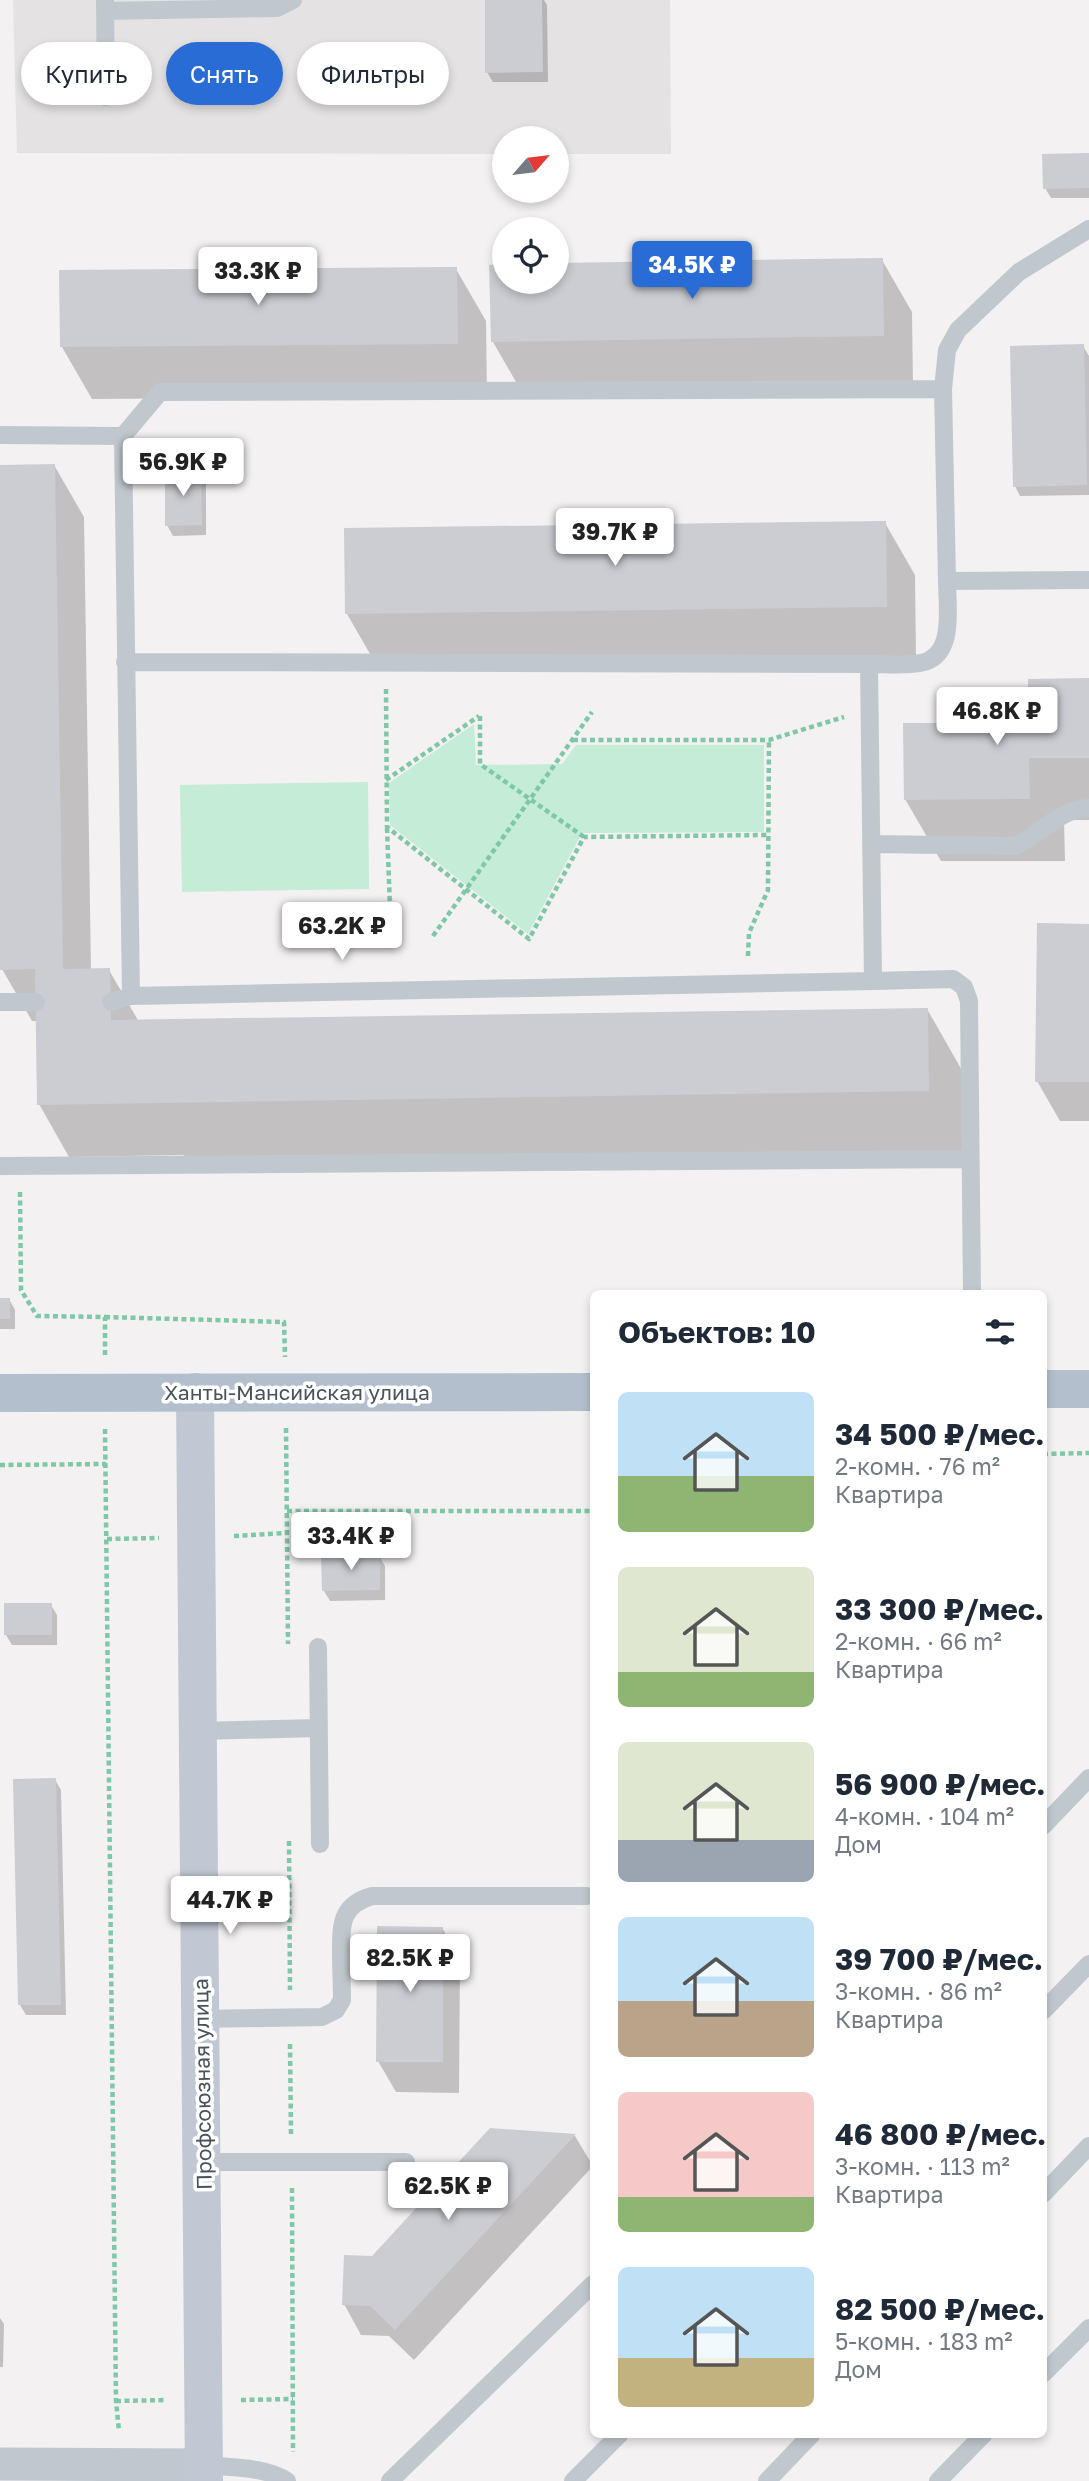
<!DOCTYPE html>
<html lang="ru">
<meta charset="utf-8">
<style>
:root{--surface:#fff;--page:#f2f2f3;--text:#1f2937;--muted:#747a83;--accent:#296cd5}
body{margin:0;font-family:"Golos Text",sans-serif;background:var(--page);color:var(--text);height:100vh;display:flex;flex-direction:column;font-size:26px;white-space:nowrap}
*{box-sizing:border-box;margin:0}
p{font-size:23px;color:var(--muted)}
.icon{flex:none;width:38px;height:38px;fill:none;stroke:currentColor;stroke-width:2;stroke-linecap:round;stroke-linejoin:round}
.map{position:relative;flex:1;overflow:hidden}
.side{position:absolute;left:590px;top:1290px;width:457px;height:1148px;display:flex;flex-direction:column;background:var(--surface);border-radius:10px;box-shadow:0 4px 10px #0003}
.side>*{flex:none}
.banner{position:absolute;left:21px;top:42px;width:464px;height:63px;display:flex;gap:14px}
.needle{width:46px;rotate:62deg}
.tools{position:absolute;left:492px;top:126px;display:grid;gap:14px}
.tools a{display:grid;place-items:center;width:77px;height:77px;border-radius:50%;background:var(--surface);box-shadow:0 4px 10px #0003;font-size:35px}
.price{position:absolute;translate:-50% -60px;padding:0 16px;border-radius:7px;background:#fff;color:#222;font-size:23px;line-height:46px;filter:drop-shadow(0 2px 4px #0008)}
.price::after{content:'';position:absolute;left:50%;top:42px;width:21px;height:16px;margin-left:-10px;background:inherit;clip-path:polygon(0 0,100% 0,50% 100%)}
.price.current{background:var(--accent);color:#fff}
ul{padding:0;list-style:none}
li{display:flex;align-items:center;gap:21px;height:175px;padding:0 28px}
li span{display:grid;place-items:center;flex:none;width:196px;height:140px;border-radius:10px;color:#555}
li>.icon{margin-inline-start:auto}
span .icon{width:84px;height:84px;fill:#fffc;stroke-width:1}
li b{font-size:30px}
h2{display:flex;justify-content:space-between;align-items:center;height:84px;padding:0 28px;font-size:30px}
.chip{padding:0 24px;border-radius:32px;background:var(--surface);box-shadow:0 4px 10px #0003;font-size:24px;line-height:63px}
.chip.current{background:var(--accent);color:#fff}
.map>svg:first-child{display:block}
.education{fill:#e4e2e2}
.green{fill:#c4ecd6}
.shadow{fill:#0003}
.building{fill:#cbcdd3}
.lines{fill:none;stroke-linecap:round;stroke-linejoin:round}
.path{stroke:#7fc8a7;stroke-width:4.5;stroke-dasharray:5 3.5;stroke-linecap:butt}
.service{stroke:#c0c8ce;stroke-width:18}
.minor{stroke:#c0c8ce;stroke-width:33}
.secondary{stroke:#c1c8d3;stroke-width:38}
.primary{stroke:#b3bfcd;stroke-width:38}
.labels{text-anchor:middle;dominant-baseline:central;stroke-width:7;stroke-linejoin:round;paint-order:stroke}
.street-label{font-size:21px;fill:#4a535d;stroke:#fff}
</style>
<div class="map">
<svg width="1089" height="2481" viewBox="0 0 1089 2481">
<rect width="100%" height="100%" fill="#f3f1f1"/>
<path class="education" d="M13 0H670L671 154H557L556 138H504V154L17 153Z"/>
<path class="green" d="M474 724 476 765 562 764 576 745H764V832L582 833 528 934 390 825 389 783Z
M368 782 369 889 182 892 180 785Z"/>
<path class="shadow" d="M487 0H544L547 5 548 82H493L487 72Z
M1089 155V198H1051L1045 188Z
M882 260 912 312 913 387 523 394 493 342 504 266V282H556Z
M456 269 486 321 487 396 92 399 62 347Z
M1083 346 1089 356V495L1020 496 1015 486Z
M54 465 84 517 91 970H109L139 1022 927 1009 963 1072 964 1153 190 1165 184 1155 69 1157 39 1104 38 1021H32L2 969 0 466Z
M200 471 206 481V535L173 536 167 525Z
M885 523 915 575 916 659 377 666 347 614Z
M1089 680V820H1064L1065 861H941L905 799 1029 725Z
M1089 925V1121H1060L1037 1081Z
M0 1299H9L15 1310V1329H0Z
M379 1556 385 1566V1600L330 1601 324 1591Z
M51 1605 57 1615V1645H12L6 1635Z
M55 1780 61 1790 66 2015H26L20 2005Z
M442 1928 460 1959 459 2093 396 2092 378 2061Z
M491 2130 575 2136 593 2166 414 2360 389 2336 361 2335 344 2304 372 2258Z
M0 2318 4 2324 3 2367H0Z"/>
<path class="building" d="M485 0H542L543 72 485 73Z
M1089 153V188L1043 189 1042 154Z
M883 258 884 336 491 342 489 265 504 264V282H556V263Z
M457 267 458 344 60 347 59 270Z
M1084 344 1087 485 1013 487 1010 346Z
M55 464 63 969 110 968 111 1020 928 1008 929 1091 37 1105 35 969 0 970V465Z
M201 469 202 525 165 526V470Z
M886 521 887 607 345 614 344 528Z
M1089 678V758H1029L1030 799 904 800 903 723H1028V679Z
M1037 923 1089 924V1082H1035Z
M0 1298H10V1319H0Z
M380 1554V1590L322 1591 321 1555Z
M4 1603H52V1635H4Z
M56 1778 61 2005H18L13 1779Z
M377 1926 443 1927V2062H376Z
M490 2128 576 2134 395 2330 370 2306 342 2305 344 2255 372 2256Z"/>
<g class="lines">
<path class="path" d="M386 689 387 827 529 939 584 837 768 835
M480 716V764L584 837
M573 740H769L844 717
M386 780 479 716
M387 828 391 934
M433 936 592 712
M748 956 749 933 768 890 769 740
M20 1192 21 1290 37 1316 105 1317V1357
M105 1317 284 1322 285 1357
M286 1428 288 1644
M105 1429 116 2401 119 2431
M1043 1454 1089 1453
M0 1465 106 1464
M287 1511H593
M234 1536 287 1533
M107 1539 159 1538
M289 1841 290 1990
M290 2044 291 2134
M292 2188 293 2452
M241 2400 293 2399
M116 2401 166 2400"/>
<path class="service" d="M105 0 106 97
M105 11 277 8 293 0
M0 435 123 436
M947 581 943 389 947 350 958 330 1019 272 1089 229
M125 662 869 664
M872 844 1015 846C1041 835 1058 809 1089 808
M131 996 123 436 160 392 943 389
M0 1002H36
M111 1002 131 996 873 981
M0 1166 970 1159
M972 1293 969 1001 964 987 953 979 873 981 869 664C885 664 904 666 920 663 956 657 947 608 947 581L1089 580
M318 1647 320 1844
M199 1731 319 1728
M1043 1826 1089 1778
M1043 2011 1089 1964
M201 2019 322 2017 336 2010 342 2000C342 1985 341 1970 341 1954 341 1926 340 1905 372 1896H587
M203 2162H406
M1043 2194 1089 2146
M1043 2374 1089 2328
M204 2465C230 2468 265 2466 287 2481
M390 2481 593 2284
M573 2481 620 2434
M767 2481 812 2434
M938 2481 984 2434"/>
<path class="minor" d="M0 2464 204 2465"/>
<path class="secondary" d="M195 1392 204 2481"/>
<path class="primary" d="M1043 1389H1089
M0 1393 593 1392"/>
</g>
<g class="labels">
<g class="street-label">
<text x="297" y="1392">Ханты-Мансийская улица</text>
<text transform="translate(202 2084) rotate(-91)">Профсоюзная улица</text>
</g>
</g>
</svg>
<div class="tools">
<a><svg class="needle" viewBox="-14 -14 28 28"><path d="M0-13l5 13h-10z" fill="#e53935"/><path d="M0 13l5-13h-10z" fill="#747a83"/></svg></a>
<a><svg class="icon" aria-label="locate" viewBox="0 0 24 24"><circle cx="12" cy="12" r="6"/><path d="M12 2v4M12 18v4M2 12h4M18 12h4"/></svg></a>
</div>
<b class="price current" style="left:692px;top:301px">34.5K ₽</b>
<b class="price" style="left:258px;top:307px">33.3K ₽</b>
<b class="price" style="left:183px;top:498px">56.9K ₽</b>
<b class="price" style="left:615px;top:568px">39.7K ₽</b>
<b class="price" style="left:997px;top:747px">46.8K ₽</b>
<b class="price" style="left:342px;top:962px">63.2K ₽</b>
<b class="price" style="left:351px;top:1572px">33.4K ₽</b>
<b class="price" style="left:230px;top:1936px">44.7K ₽</b>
<b class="price" style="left:410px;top:1994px">82.5K ₽</b>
<b class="price" style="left:448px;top:2222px">62.5K ₽</b>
<div class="banner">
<a class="chip">Купить</a>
<a class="chip current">Снять</a>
<a class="chip">Фильтры</a>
</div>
<section class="side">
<h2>Объектов: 10<svg class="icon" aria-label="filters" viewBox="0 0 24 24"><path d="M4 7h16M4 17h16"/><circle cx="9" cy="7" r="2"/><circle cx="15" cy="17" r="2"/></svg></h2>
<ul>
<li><span style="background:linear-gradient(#bfe0f5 60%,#8fb573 0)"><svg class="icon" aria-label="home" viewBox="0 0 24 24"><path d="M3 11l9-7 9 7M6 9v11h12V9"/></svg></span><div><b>34 500 ₽/мес.</b><p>2-комн. · 76 m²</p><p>Квартира</p></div></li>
<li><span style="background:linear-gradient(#dfe7d0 75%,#8fb573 0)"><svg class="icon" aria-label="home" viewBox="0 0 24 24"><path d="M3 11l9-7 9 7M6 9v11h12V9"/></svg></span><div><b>33 300 ₽/мес.</b><p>2-комн. · 66 m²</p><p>Квартира</p></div></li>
<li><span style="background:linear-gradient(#dfe7d0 70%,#9aa5b1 0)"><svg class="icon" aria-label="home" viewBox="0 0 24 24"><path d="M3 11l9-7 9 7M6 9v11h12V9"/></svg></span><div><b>56 900 ₽/мес.</b><p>4-комн. · 104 m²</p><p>Дом</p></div></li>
<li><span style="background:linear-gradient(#bfe0f5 60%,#b9a48a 0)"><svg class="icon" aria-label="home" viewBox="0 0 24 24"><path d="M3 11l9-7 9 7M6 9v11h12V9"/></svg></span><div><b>39 700 ₽/мес.</b><p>3-комн. · 86 m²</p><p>Квартира</p></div></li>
<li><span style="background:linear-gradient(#f6c9c9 75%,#8fb573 0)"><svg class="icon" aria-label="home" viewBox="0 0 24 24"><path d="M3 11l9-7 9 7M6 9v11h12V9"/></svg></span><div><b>46 800 ₽/мес.</b><p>3-комн. · 113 m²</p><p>Квартира</p></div></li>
<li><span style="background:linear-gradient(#bfe0f5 65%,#c2b280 0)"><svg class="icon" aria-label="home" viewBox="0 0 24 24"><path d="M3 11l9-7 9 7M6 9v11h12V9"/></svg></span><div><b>82 500 ₽/мес.</b><p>5-комн. · 183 m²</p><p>Дом</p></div></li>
</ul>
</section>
</div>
